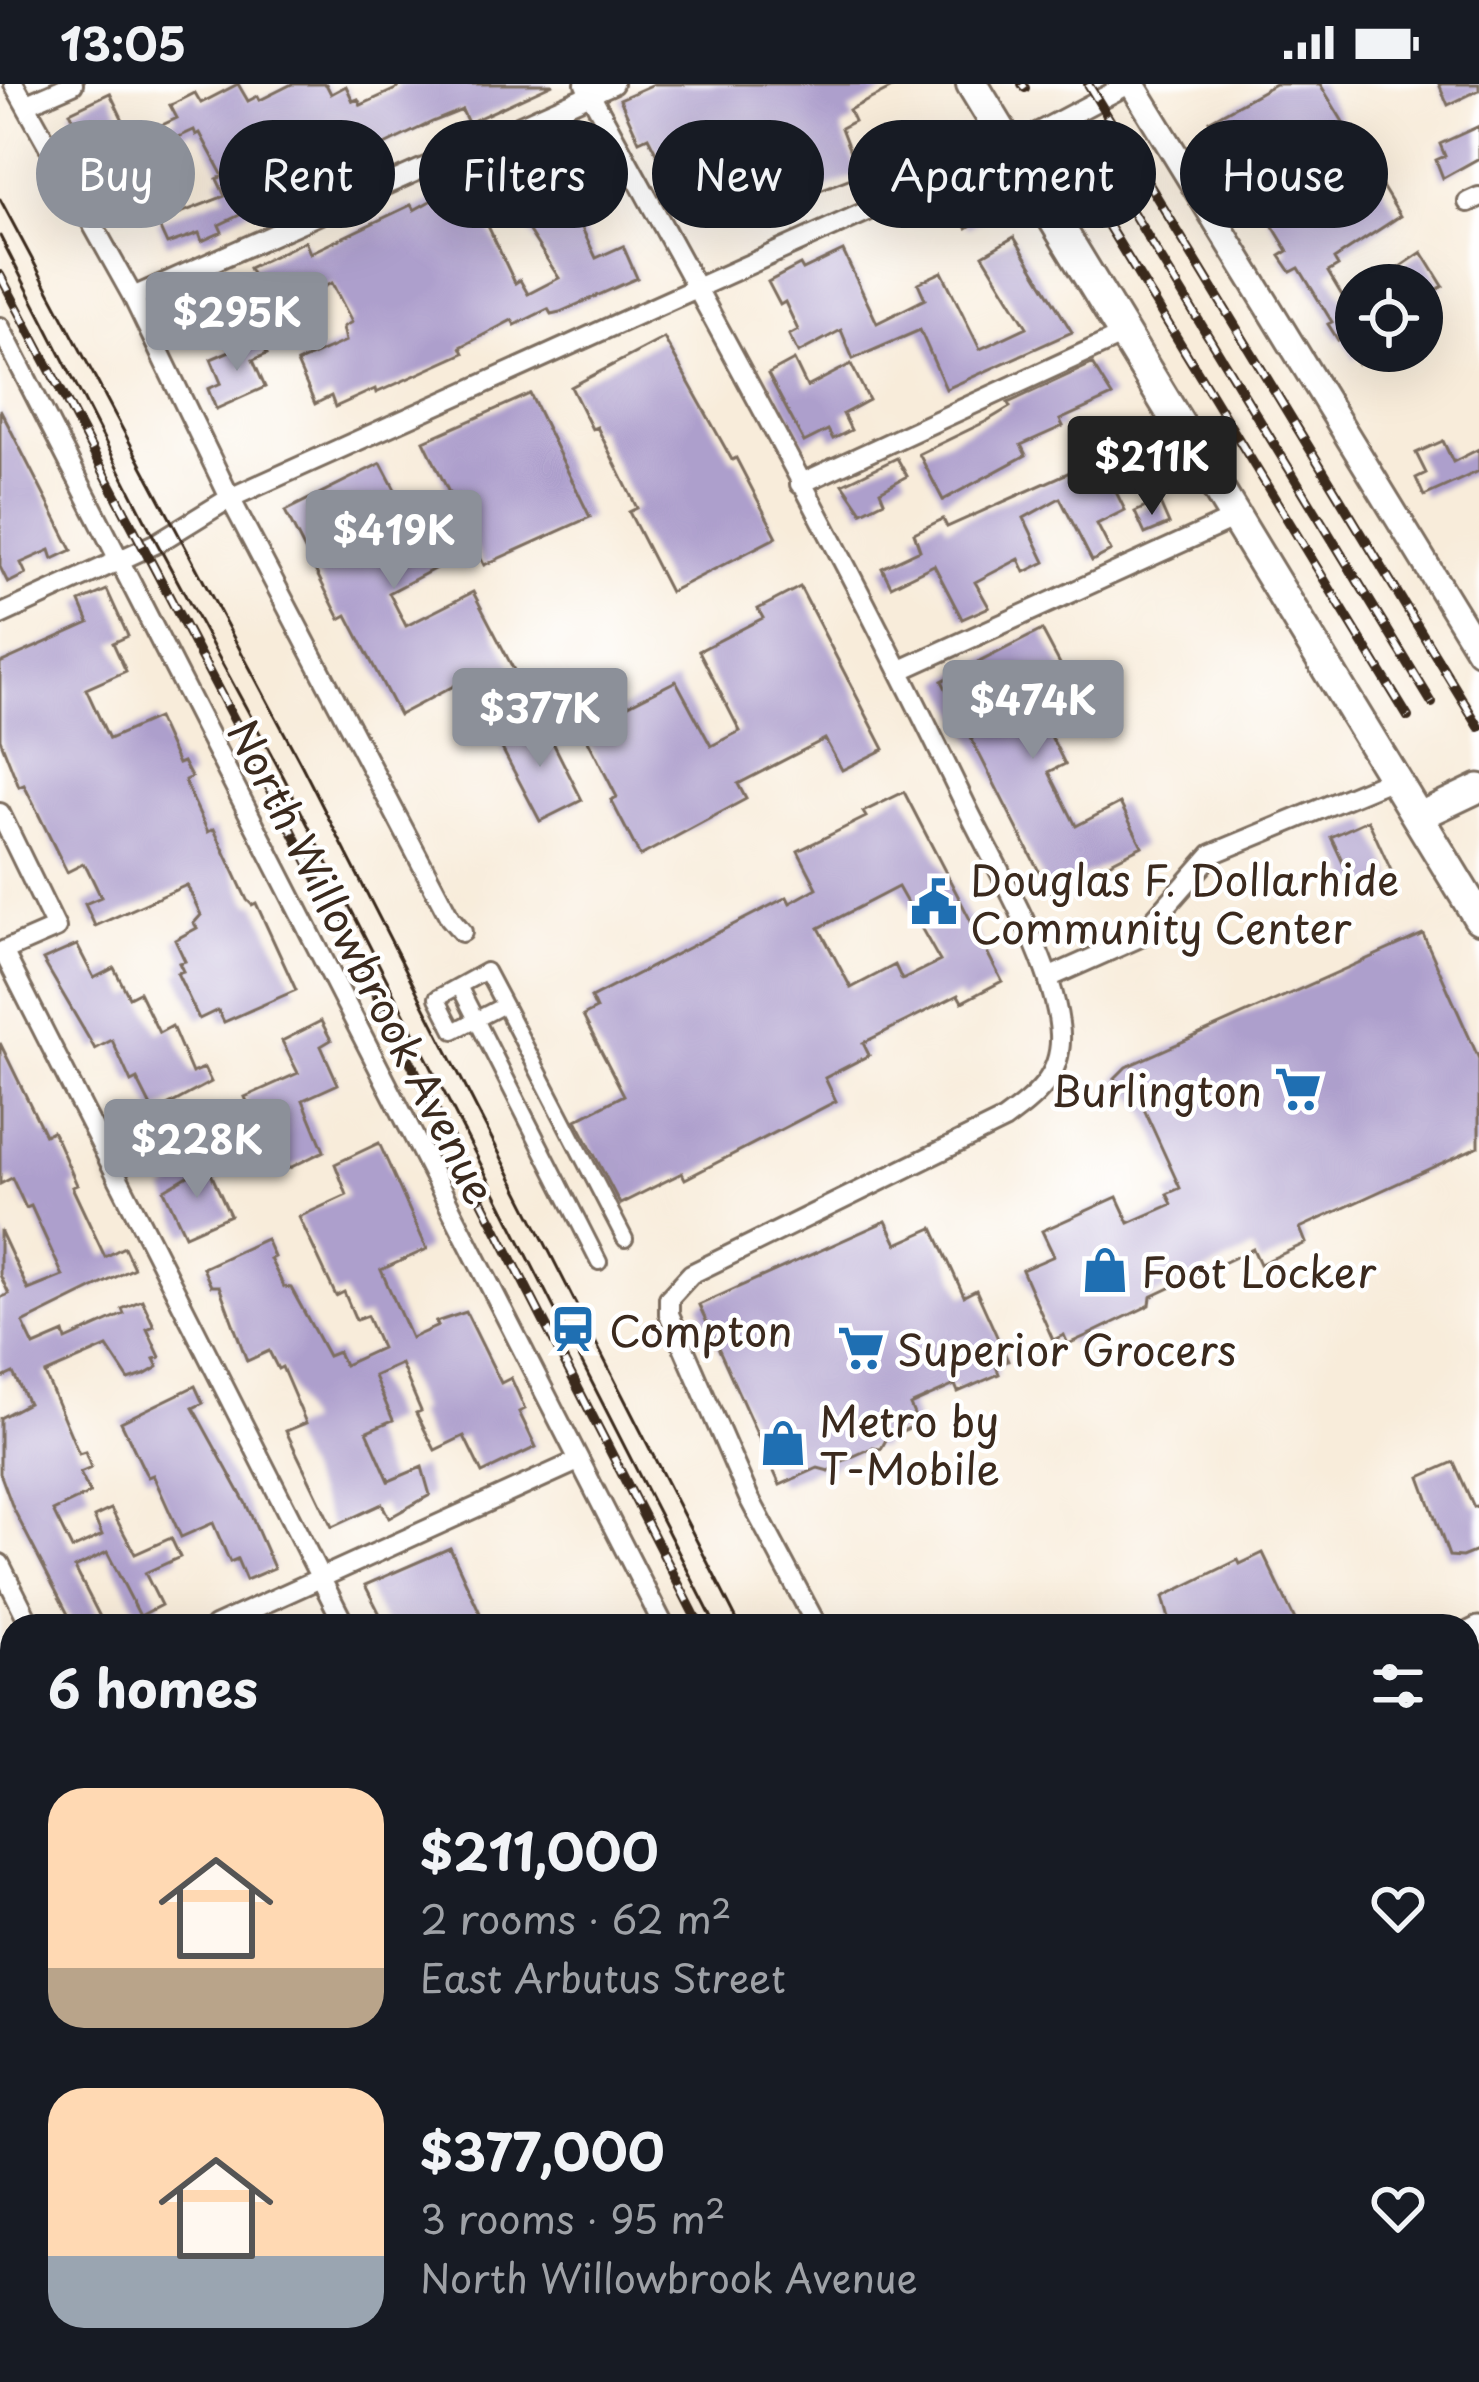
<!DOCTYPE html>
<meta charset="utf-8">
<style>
:root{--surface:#171b24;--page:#242831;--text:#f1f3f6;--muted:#9ea1a6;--accent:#8c9099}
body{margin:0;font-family:"Playpen Sans",sans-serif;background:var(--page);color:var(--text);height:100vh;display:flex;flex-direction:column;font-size:45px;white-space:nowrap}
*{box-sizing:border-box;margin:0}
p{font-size:39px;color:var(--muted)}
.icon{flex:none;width:66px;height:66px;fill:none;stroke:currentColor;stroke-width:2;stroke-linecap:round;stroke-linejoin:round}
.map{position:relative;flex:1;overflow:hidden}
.side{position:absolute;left:0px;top:1530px;width:1479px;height:768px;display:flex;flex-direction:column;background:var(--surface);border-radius:36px 36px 0 0;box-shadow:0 12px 48px #0002}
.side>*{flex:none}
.guide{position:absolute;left:36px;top:36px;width:1407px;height:108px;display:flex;gap:24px}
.fabs{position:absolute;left:1335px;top:180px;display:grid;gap:24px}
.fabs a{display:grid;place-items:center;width:108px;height:108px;border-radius:50%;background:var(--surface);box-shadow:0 12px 48px #0002;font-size:60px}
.price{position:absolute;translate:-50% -102px;padding:0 27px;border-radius:12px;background:var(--accent);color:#fff;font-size:39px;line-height:78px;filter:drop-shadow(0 3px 6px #0008)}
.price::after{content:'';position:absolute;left:50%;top:72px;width:36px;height:27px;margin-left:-18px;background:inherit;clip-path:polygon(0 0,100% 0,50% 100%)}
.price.selected{background:#222;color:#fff}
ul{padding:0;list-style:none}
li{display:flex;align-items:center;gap:36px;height:300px;padding:0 48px}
li span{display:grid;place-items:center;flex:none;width:336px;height:240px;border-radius:36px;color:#555}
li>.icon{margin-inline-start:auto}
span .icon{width:144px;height:144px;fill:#fffc;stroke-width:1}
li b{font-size:51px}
h2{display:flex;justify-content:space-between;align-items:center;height:144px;padding:0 48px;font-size:51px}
.pill{padding:0 42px;border-radius:54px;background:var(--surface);box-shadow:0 12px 48px #0002;font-size:42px;line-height:108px}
.pill.selected{background:var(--accent);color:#fff}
.status{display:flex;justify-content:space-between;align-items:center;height:84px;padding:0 60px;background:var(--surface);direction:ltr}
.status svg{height:33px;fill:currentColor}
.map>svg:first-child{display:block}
.building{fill:#ad9fcc;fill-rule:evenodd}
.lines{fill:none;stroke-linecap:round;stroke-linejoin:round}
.pedestrian-casing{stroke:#7d6e60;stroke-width:20}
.minor-casing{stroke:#7d6e60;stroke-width:24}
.tertiary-casing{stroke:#7d6e60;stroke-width:30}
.secondary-casing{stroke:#7d6e60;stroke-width:33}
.primary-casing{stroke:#7d6e60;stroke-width:36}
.pedestrian{stroke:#fff;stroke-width:14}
.minor{stroke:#fff;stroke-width:18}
.tertiary{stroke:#fff;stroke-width:24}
.secondary{stroke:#fff;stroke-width:27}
.primary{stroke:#fff;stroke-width:30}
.tram{stroke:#3b2a1e;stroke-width:3}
.rail-casing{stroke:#3b2a1e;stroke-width:10}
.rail{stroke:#fff;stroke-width:6;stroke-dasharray:18;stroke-linecap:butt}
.labels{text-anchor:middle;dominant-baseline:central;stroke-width:9;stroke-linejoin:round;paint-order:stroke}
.poi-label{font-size:42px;fill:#3b2a1e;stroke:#fff;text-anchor:start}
.street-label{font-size:42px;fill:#3b2a1e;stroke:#fff}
</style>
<div class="status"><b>13:05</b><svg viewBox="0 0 49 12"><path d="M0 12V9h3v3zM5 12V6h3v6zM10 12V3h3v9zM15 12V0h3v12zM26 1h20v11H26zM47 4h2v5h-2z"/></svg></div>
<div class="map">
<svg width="1479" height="2298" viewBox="0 0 1479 2298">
<rect width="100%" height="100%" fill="#fff"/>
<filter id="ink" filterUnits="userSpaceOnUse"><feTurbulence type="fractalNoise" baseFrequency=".00833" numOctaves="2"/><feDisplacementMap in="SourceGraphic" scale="24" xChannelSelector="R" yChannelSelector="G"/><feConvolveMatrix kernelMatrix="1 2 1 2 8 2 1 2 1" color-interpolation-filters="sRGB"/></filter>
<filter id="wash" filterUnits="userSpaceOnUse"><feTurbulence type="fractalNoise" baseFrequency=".004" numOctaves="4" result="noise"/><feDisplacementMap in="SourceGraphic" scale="48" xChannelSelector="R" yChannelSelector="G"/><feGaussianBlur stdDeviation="2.7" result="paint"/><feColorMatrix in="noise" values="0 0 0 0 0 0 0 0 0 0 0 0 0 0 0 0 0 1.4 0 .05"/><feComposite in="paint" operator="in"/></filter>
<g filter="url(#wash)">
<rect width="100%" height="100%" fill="#f8ecda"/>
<g id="blocks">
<path class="building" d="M238 0 248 17 258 12 260 16 292 0H326L331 10 346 2 353 17 358 15 361 21 398 4 396 0H553L468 39 462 26 432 38 219 141 222 148 202 157 199 149 167 160 157 138 225 112 217 95 223 92 200 49 196 51 194 46 98 90 70 28 110 9 132 55 177 34 170 21 173 20 195 9 201 19Z
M654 0H900L849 26 854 37 841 44 859 91 791 117 793 122 779 128 760 93 769 89 767 83 785 75 769 45 741 57 730 39 697 56 703 67 665 86 648 53 639 57 620 15Z
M1275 0H1320L1400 132 1334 175 1338 182 1328 188 1346 218 1356 211V277L1341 253 1338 256 1328 240 1332 238 1299 184 1291 188 1280 172 1288 167 1262 124 1255 128 1244 111 1252 106 1224 62 1221 64 1209 37Z
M1439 0H1479V6L1448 21Z
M1479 42V74L1443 94 1436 76 1445 72 1440 60Z
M569 51 583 77 528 100 543 132 591 111 593 114 599 111 607 130 581 142 596 174 623 162 637 194 560 228 551 230 548 225 515 241 512 236 461 263 464 269 376 309 375 305 335 323 331 312 315 320 297 279 346 257 343 243 352 238 332 199 270 228 249 184 305 157 310 169 411 121 414 126 481 89 484 96ZM516 127 559 194 528 210 520 196 515 199 487 140Z
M979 97 990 115 977 123 983 134 967 144 944 107 962 99 966 105Z
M1014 153 1072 248 946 305 920 246 853 275 841 246 798 269 789 251 798 246 785 218 780 221 768 198 800 181 803 186 843 167 877 239 925 215 918 199 942 188 980 265 1027 243 983 171Z
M1422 168 1443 202 1422 215V201H1373Z
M260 254 267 270 253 276 265 303 216 325 208 305 221 299 211 275Z
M664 254 732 376 736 374 777 453 670 508 629 428 637 424 597 343 592 345 571 303Z
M794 276 807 303 851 280 869 316 843 330 851 346 833 355 828 346 804 358 768 290Z
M1092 280 1112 312 1060 336 1063 342 1021 361 1026 371 943 416 919 370 985 338 1010 323 1008 319Z
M530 310 590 433 484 481 424 357Z
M0 325 72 466 53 475 50 466 21 479 26 490 8 499 0 483Z
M1443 357 1453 378 1479 365V387L1424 412 1416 394 1426 389 1416 369Z
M1133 360 1145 378 1109 394 1125 426 1097 440 1111 467 1092 477 1060 414 1024 434 1045 478 1025 488 1019 475 975 498 989 523 962 535 934 481 891 502 882 484 920 466 914 449 943 435 947 443Z
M897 374 907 392 880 407 884 417 862 428 843 400Z
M381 379 436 484 389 509 406 542 473 508 515 588 472 609 465 596 399 631 347 531 340 535 285 427Z
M1159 417 1169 440 1145 450 1135 428Z
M800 503 884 665 842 686 825 655 738 700 746 715 640 772 611 716 617 713 582 645 676 597 711 662 740 647 699 567 763 534 758 525Z
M107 506 128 552 113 559 126 587 86 605 109 655 157 634 178 680 183 678 191 693 185 696 186 701 208 748 214 745 247 816 252 821 256 819 296 906 224 938 218 926 199 935 177 889 183 887 179 879 185 877 175 856 197 844 194 839 201 831 187 801 95 842 85 820 101 813 87 784 83 780 67 788 24 701 19 703 0 655V579L89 539 80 518Z
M1042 546 1068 595 1031 613 1065 680 1049 688 1076 742 1120 719 1142 762 1050 809 942 597Z
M541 635 582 716 540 737 498 657Z
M904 708 1002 897 962 918 958 911 863 959 869 971 825 994 836 1017 685 1095 682 1089 620 1120 576 1036 624 1011 583 932 596 925 591 914 787 813 790 819 817 804 798 767 866 733 863 728ZM898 803 940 877 902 896 895 881 851 904 819 844Z
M1368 736 1394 793 1357 809 1331 753Z
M1423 850 1479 975V1062L1300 1144 1306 1159 1260 1180 1253 1165 1151 1213 1150 1221 1088 1251 1068 1260 1064 1251 1053 1256 1022 1186 1054 1172 1042 1147 1117 1113 1129 1139 1172 1120 1167 1110 1180 1104 1143 1023 1115 994 1126 983Z
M77 861 94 894 114 884 129 913 139 908 159 949 172 942 192 989 204 984 211 998 154 1029 137 995 131 998 112 956 95 965 43 876Z
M321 937 331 956 321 962 338 1000 303 1016 324 1067 273 1092 258 1061 264 1057 245 1013 298 989 282 957Z
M0 959 45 1051 52 1047 58 1058 77 1101 72 1103 105 1173 124 1163 134 1184 23 1239 34 1262 64 1249 66 1256 124 1230 122 1225 142 1216 154 1242 147 1245 160 1273 154 1275 158 1283 144 1291 129 1296 107 1263 45 1290 79 1370 85 1368 91 1384 80 1389 90 1409 53 1427 72 1465 102 1451 94 1433 111 1425 135 1470 171 1454 180 1473 145 1489 161 1521 140 1532 107 1468 75 1484 100 1533 74 1542 13 1424 0 1389V1334L28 1319 13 1289 0 1295V1214L9 1210 0 1191V1146L28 1206 63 1192 31 1122 26 1124 12 1094 0 1100Z
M379 1059 427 1165 381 1186 411 1254 438 1242 436 1238 466 1228 501 1299 511 1294 525 1325 519 1328 536 1363 482 1389 464 1352 435 1366 416 1329 421 1327 401 1280 374 1292 393 1336 367 1347 389 1397 422 1383 430 1411 389 1434 382 1420 332 1443 286 1347 306 1339 282 1283 278 1285 269 1267 247 1277 219 1202H211L203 1184 266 1155 274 1173 270 1175 284 1203 291 1204 328 1272 338 1268 344 1281 381 1264 367 1232 356 1236 344 1208 336 1212 299 1133 347 1111 335 1080Z
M207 1081 230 1131 185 1151 164 1106Z
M886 1137 897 1160 933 1144 964 1212 976 1206 1008 1277 996 1282 999 1290 958 1308 955 1301 910 1321 918 1340 887 1354 881 1365 872 1364 836 1380 829 1387 818 1384 780 1401 699 1221Z
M195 1302 203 1319 193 1324 246 1420 274 1484 246 1496 237 1475 230 1478 213 1439 181 1453 153 1391 148 1393 145 1388 121 1338Z
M1454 1378 1474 1423 1479 1421V1466L1462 1473 1449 1472 1420 1393Z
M450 1464 486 1542H386L365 1501Z
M1263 1469 1298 1542H1171L1163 1513 1238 1476 1240 1480Z"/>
</g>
</g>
<g filter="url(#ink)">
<use href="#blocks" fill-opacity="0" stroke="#7d6e60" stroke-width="3"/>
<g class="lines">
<defs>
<path id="pedestrian" d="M459 902 599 1178
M504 921 454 947 437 914 486 887 504 921 625 1155"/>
<path id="minor" d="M14 0 133 213 230 414 450 834 462 848
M585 0C716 239 849 478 967 724 998 788 1056 881 1060 950 1062 993 1035 1013 1004 1036L691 1190 669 1214V1230L749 1414 817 1542
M27 20 73 0
M1468 118 1479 113
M133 213 613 0
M0 243 664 1542
M800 400 1125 250
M0 531 157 459 230 414 1010 63 1129 0
M901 586 1235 434
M0 729 56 844 3 867 345 1542
M1048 894 1138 854 1212 770 1395 694
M0 1480 31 1542
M215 1542 578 1377
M0 1607 12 1602
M0 1892 12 1887"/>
<path id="tertiary" d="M1132 0 1479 567
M396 2286 402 2298
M1050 2286 1056 2298
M1140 2286 1147 2298"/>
<path id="secondary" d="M1418 733 1479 704
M1467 1553 1479 1547
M0 2207 12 2202"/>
<path id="primary" d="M972 0 1479 834"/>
</defs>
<use href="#pedestrian" class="pedestrian-casing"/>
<use href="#minor" class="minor-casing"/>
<use href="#tertiary" class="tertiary-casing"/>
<use href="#secondary" class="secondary-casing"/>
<use href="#primary" class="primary-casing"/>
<use href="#pedestrian" class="pedestrian"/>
<use href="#minor" class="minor"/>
<use href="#tertiary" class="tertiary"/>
<use href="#secondary" class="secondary"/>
<use href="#primary" class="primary"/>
<path class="tram" d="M0 115 302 682 740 1542
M0 152 157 459 283 692 716 1542
M1102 2286 1110 2298"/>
<defs>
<path id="rail" d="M1022 0 1025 4
M1088 0 1479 643
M1094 65 1432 619
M1070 79 1408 633
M0 191 269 702 700 1542
M1084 2286 1090 2298"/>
</defs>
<use href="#rail" class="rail-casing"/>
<use href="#rail" class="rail"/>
</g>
</g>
<defs>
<symbol id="civic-bare" viewBox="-9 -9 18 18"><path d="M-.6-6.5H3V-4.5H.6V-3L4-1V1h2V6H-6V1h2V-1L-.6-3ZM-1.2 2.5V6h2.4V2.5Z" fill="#1f6fb2" stroke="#fff" stroke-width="2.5" paint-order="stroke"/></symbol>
<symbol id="supermarket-bare" viewBox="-9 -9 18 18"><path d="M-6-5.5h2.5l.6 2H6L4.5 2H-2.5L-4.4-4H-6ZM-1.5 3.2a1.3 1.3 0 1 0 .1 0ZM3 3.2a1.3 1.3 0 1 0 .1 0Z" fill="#1f6fb2" stroke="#fff" stroke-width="2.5" paint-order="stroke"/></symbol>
<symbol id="shop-bare" viewBox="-9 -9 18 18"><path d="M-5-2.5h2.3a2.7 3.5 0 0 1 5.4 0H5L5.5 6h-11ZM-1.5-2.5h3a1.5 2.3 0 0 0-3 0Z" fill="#1f6fb2" stroke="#fff" stroke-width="2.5" paint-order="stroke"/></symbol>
<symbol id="station-bare" viewBox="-9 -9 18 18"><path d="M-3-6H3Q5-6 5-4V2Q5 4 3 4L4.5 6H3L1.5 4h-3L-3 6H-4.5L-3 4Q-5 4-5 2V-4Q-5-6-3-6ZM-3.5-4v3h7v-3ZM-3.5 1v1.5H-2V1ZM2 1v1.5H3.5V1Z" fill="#1f6fb2" stroke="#fff" stroke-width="2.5" paint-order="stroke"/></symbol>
</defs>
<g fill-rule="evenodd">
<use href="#civic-bare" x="901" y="785" width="66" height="66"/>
<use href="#supermarket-bare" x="1265" y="972" width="66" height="66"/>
<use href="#shop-bare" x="1072" y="1153" width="66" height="66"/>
<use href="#station-bare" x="540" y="1212" width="66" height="66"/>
<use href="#supermarket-bare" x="828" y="1231" width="66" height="66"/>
<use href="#shop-bare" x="750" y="1326" width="66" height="66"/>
</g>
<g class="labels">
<g class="poi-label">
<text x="970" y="794">Douglas F. Dollarhide<tspan x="970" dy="48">Community Center</tspan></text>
<text x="1262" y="1005" text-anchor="end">Burlington</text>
<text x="1141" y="1186">Foot Locker</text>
<text x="609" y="1245">Compton</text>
<text x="897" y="1264">Superior Grocers</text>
<text x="819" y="1335">Metro by<tspan x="819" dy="48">T-Mobile</tspan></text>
</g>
<g class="street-label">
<text transform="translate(363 877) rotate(63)">North Willowbrook Avenue</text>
</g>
</g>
</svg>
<div class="fabs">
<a><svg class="icon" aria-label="locate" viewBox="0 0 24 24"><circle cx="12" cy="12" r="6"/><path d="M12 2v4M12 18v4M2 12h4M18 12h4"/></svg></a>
</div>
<b class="price" style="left:237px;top:290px">$295K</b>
<b class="price selected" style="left:1152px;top:434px">$211K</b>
<b class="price" style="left:394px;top:508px">$419K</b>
<b class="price" style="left:1033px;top:678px">$474K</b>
<b class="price" style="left:540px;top:686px">$377K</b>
<b class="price" style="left:197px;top:1117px">$228K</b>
<div class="guide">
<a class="pill selected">Buy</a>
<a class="pill">Rent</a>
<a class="pill">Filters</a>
<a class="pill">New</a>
<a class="pill">Apartment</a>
<a class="pill">House</a>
</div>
<section class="side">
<h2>6 homes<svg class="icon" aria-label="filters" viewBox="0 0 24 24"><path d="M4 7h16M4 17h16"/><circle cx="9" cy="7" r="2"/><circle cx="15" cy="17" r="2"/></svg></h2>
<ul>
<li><span style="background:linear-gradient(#ffd9b3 75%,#b9a48a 0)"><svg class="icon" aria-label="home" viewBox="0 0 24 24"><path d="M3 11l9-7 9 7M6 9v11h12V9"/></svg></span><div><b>$211,000</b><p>2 rooms · 62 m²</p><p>East Arbutus Street</p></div><svg class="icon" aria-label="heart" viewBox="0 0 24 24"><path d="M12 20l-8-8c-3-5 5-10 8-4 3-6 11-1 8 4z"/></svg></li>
<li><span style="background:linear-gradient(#ffd9b3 70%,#9aa5b1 0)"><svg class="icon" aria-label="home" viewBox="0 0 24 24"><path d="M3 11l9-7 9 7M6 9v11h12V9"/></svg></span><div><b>$377,000</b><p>3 rooms · 95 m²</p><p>North Willowbrook Avenue</p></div><svg class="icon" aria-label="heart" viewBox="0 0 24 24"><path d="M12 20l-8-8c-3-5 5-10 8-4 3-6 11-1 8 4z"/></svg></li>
</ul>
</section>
</div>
